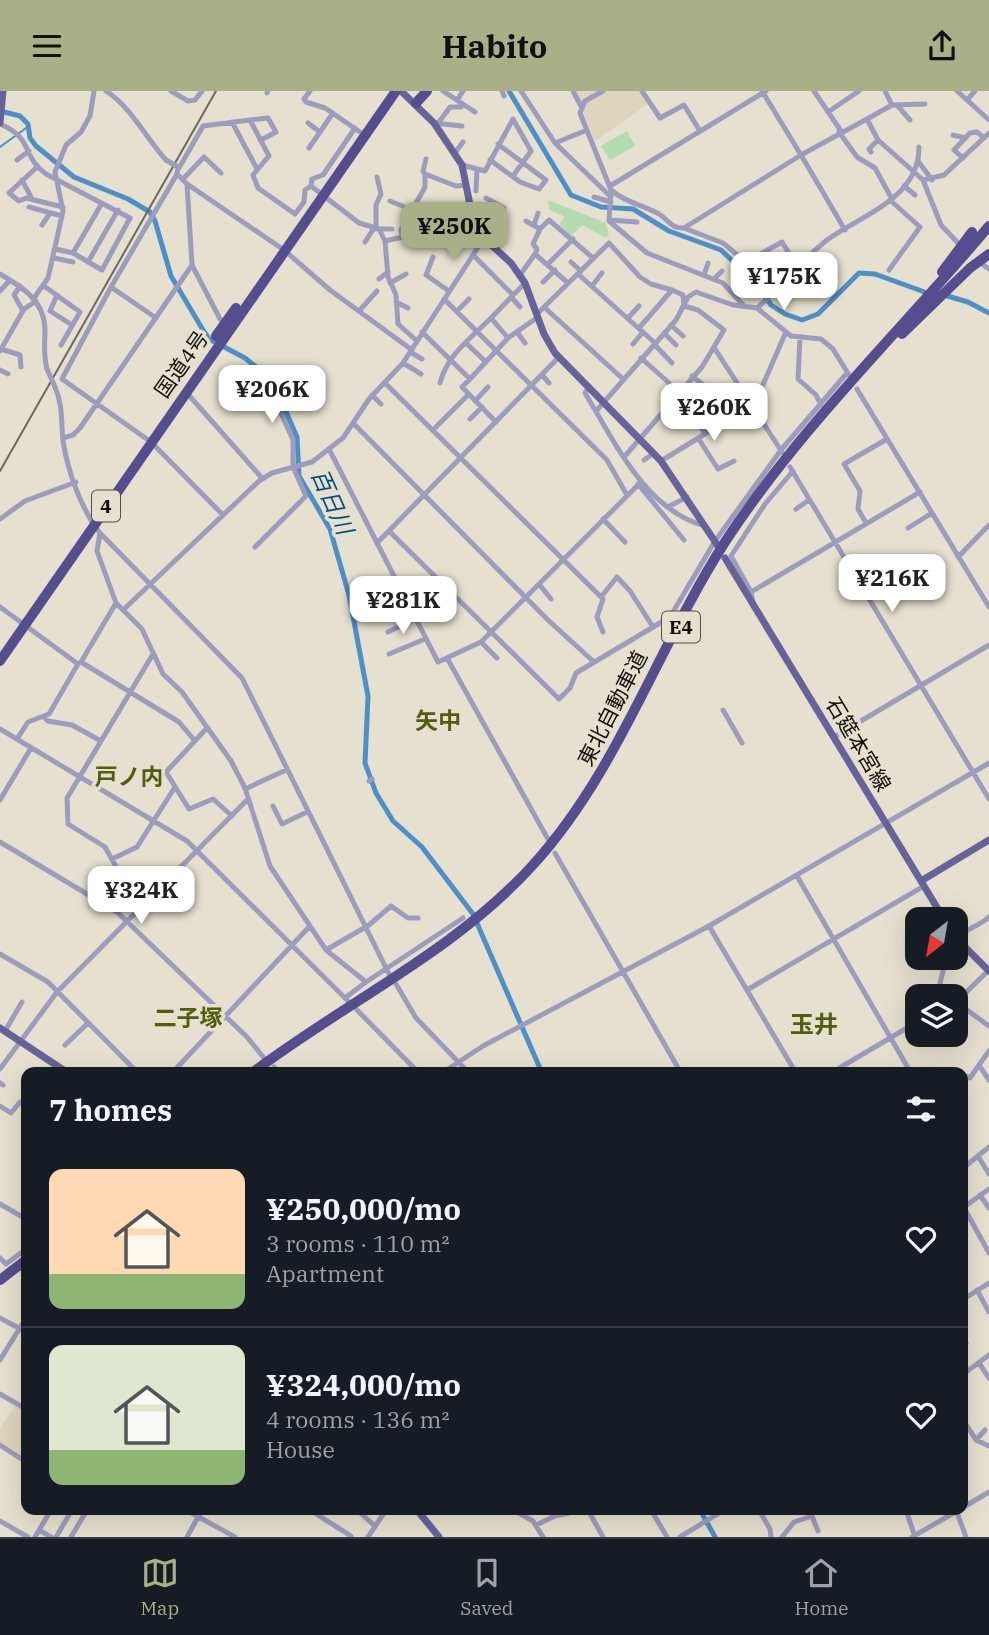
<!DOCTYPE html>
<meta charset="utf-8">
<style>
:root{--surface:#171b24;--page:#20242c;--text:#f1f3f6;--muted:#9ea1a6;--line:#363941;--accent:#a9b087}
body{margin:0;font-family:"IBM Plex Serif","Noto Sans JP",serif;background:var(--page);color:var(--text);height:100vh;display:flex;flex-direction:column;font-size:26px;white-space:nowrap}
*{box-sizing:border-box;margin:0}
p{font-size:23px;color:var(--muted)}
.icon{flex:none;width:38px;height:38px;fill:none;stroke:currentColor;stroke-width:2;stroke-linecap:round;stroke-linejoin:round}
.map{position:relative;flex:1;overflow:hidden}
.side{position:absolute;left:21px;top:976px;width:947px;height:448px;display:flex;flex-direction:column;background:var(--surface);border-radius:14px;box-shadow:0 7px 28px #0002}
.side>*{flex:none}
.needle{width:46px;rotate:211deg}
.controls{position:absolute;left:905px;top:816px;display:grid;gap:14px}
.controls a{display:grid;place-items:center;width:63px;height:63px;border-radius:14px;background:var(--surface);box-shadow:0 7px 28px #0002;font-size:35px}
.price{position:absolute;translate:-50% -60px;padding:0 16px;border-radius:14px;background:#fff;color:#222;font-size:23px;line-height:46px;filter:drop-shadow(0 2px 4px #0008)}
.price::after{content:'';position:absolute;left:50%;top:42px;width:21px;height:16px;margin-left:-10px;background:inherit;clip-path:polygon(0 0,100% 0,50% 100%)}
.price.current{background:var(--accent);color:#111}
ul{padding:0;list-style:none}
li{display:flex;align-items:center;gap:21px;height:175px;padding:0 28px}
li+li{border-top:2px solid var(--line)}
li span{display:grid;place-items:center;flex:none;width:196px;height:140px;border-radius:14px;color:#555}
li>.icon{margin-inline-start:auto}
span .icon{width:84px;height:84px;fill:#fffc;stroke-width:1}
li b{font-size:30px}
h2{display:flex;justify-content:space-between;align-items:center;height:84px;padding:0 28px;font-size:30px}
header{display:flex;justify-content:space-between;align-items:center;height:91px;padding:0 28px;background:var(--accent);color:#111;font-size:32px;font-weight:700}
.tab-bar{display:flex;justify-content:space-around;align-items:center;height:98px;border-top:2px solid var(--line);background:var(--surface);font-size:19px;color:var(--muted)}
.tab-bar a{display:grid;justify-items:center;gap:4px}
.tab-bar .current{color:var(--accent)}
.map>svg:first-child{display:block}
.built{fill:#ddd5be}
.green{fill:#b6dab1}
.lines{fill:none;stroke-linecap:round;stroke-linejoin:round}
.stream{stroke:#508fc5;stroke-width:2}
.river{stroke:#508fc5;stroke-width:5}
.minor{stroke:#9e9cbc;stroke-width:5}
.major{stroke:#68629b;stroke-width:7}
.highway{stroke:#564d8e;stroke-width:10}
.rail{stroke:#6c695e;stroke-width:2}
.minor-bridge{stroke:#9e9cbc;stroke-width:5}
.labels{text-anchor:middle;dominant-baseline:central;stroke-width:7;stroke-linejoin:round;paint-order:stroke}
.shield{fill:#e5e0cf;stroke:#514e44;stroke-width:2}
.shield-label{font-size:19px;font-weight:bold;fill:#110f09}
.street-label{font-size:21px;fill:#110f09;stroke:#e5e0cf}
.water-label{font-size:23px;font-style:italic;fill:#004e81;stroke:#e5e0cf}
.neighbourhood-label{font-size:23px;font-weight:bold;fill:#525e0f;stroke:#e5e0cf}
.quarter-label{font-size:24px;font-weight:bold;fill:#525e0f;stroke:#e5e0cf}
</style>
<header><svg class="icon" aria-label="menu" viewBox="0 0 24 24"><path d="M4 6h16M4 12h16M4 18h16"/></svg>Habito<svg class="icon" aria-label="share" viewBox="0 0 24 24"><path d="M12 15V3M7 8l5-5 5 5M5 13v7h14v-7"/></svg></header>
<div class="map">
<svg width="989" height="1446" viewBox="0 0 989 1446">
<rect width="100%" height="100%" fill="#e5e0cf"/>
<path class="built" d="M575 0H640L648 13 595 50Z
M15 1315 26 1322V1370L0 1353V1337Z"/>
<path class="green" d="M627 40 635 55 610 69 601 55Z
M548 109 606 132 609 145 604 146 582 134 571 145 559 133 565 126 549 118Z"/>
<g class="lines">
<path class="stream" d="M0 56 29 35"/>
<path class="river" d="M509 0 571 104 601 116 633 118 669 140 721 159 756 192 771 214 785 223 802 229 818 223 859 182 875 183 930 203
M0 20 20 25 28 33 30 47 36 55 74 86 128 108 150 121 155 130 171 185 203 239 209 248 245 267 272 289 297 346 299 385 330 438 349 504 368 605 365 672 376 702 393 730 422 756 473 823 542 982
M944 204 968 211 989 222
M700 1419 715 1446"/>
<path class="minor" d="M106 0C131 16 146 47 166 69
M171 0 188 10 195 9 202 0
M310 0 304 8 306 11 325 17 360 41
M443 0 475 21
M502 0 504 5
M521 0 555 52 587 39
M573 0 581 15
M603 0 585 10 580 22 611 99 609 130 647 162 723 192 744 215
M642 0 660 27 684 14 700 40
M762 0 801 64 867 28 878 49 923 89 941 134 960 154
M814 0 841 40
M957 0 989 29
M267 2 268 0
M457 9 463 0
M967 9 975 0
M892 14 925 13
M897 14 910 29
M828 21 859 0
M867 28 892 14 885 0
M250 29 268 27 276 41 261 49
M232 31 257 78
M439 31 450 16H461
M308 32 320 41
M434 32 462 35
M0 33C34 47 21 65 46 83L130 127 102 179 73 162 55 158
M839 41 857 66 875 77 892 108
M953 44 965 47
M555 52 611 106
M919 56 918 70 932 89
M309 57 333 22
M871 61 869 58 878 49
M455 62 463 51
M963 67 954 59 970 42 977 41 984 47
M17 69 29 60
M490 69 520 91 539 98 546 89 498 53
M462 74 485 80 513 28 531 60 513 85
M37 76 9 102 19 110 26 107 63 116
M178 76 177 83 187 93 284 159 330 199 412 259
M179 77 203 35 250 29 269 65 253 84 258 97 295 123 304 111 305 99 311 95 359 132 379 138 385 150 388 186 396 204 398 233 417 250
M425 83 423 80 426 68
M183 88 204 66 221 82
M22 89 32 108
M923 89 944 84 989 42
M187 93 192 174 220 228 225 232
M311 95 312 88 323 84 355 37
M610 95 766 0
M904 95 915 104
M611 99C626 112 643 114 659 123 668 129 672 138 684 137L801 64 845 139
M476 100 477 78
M594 106 611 111
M390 110 412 119
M415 115 424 121
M29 116 62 125
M609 129 637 131
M526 130 540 138 533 153 537 158 535 163
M42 134 50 122
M534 134 538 122
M684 137 723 152 746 171 782 151 799 178
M376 138V114L381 103 377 86
M379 138H392
M539 139 549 129 593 167
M424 141 433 125 470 141 475 139
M481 145 495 133 504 117 486 107
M385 150 403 146 401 139 425 96V83L456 95 466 94
M365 151 374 137
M73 162 102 112
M473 164 513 204
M433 166 426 184 449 200
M54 167 73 171
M88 171 118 119
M571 171 581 180
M980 172 989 178
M548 173 573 148
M889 179 920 136 891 110
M0 183C22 196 44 209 45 238 45 251 43 264 47 278
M578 183 655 252
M520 184 535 163 568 192
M704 184 708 172
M379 188 388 181
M714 188 722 180
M543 191 555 179
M390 192 406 183
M20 195 14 204 23 220
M44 195 80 221 61 254
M592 195 602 182
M111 196 62 288 151 351 223 424
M731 199 739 196 744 202
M0 200 10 189
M775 203 821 200
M57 204 50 220 72 234
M511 206 520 216
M34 207 48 187 63 120 55 81 66 54 81 41 90 25 94 0
M444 208 607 369 627 404
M396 211 408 217
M544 216 623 288
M757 217C782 197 801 169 827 149 859 126 909 111 918 68
M359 220 377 200
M457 220 469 208
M537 223 609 152 640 186 651 193 672 199
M156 227 111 196 177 83
M628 227 639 215
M671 234 683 245
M422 241 470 288 462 296 496 331
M517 241 525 252
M664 242 676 254
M508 247 491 227 525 192
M800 247 798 288 816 304 821 314
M466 252 486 271
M633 253 643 241
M654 253 672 272
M1 258 20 264 21 276
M715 258 782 361
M0 260 24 218 36 210
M410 261 422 268
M641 267 668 291 705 342
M403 272 421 283
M0 279 8 283
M542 284 549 292
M692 285 711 300 730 327
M470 288 508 247 538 226
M385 292 603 508 597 526 603 541
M440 292C447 264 471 247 491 227
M589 295 585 302C615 351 645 419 705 435
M55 296C63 314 61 331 63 350 68 381 81 418 100 442L242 587 389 883
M857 298 989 516
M186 301 262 387
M372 304 381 313
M475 310 488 296
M597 319 676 229 688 206 696 201 733 214 757 217 791 245 821 248 833 258 849 284
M470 328 482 316
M354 333 548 529 594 571
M433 339 469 303
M63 347 73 344 80 337 192 174
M698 347 718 378 734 370
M329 358 438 571 481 551 640 392
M625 365 702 276 724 239 698 219 684 215 683 204 672 199 639 237
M644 369 654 362
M661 370 755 312 785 243
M790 376 989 708
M638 393 684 449
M668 416 687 406
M796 418 809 409
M0 428 25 410 76 391
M603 428 625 451
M866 432 858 418 860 400 844 373 887 348
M908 437 932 422
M389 440 559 608 570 597 576 582 670 526 715 450 781 359 847 282
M100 442 97 460 116 512 142 538 163 583 182 601 231 670 245 697 270 775 326 859 366 891 463 827
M377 452 559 266
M255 456 306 405 293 376V349L268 293 257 284
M958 466 989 434
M539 493 551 508
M751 501 731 465 765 413 793 380
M601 506 617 486 630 500 653 536
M116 512 81 571 179 631 195 650
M753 512 751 501 920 401
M0 516 78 573 49 623 28 631 17 648
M123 519 259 390 272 382 312 371 343 347 369 308 403 272 484 147
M388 541 415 528
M481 551 497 567
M389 563 425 548
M447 567 549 750
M723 619 742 652
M44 626 48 630 72 634 101 650
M207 637 166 681 189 718 213 708 232 725
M0 638 187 750 347 909
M834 646 989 554
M369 690 372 688
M245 698 286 679
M0 709 31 657
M273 715 282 733 307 721
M0 751 117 821 247 946 264 967
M555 762 681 982
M112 768 137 756 175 696
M797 785 911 982
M147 811 119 781 105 756 68 733 67 707 153 563
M709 835 796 982
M956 848C966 837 978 836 989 826
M326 859 369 834 391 815 408 827H418
M0 863 48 891 138 982
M988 880 956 911 989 935
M396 893 416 927 469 982
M747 899 924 795
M937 905 944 876 941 866
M345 907 366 891
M357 919 419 982
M5 940 22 911
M65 954 88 932
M989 960 979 974 989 989
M274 976 279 982
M0 978 57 901 248 708
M172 982 309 836
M442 982 483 955 709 835 989 672
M831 982 917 931
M962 983 970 987 979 974
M0 992 3 994
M0 1015 11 1022 20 1011 26 1014
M978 1065 989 1083
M962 1078 989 1056
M980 1104 989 1117
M0 1113 26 1128
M962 1113 989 1162
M964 1116 989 1098
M0 1167 6 1173 26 1158
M977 1199 989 1221
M962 1209 989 1192
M0 1227 26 1241
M962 1254 966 1252
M0 1269 26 1227
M962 1270 968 1280
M979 1272 989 1287
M962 1284 989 1264
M0 1303 26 1318
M962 1327 976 1349 989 1355
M976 1349 985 1339
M0 1354 26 1371
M962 1417 989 1401
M186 1419 235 1446
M310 1419 351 1445
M357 1419 375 1435
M513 1419 533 1430 543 1446
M588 1419 603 1446
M651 1419 667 1446
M759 1419 770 1438 771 1446
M906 1419 915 1446
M956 1419 966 1446
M812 1425 818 1440
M0 1430 28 1446
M536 1434 555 1425 582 1419
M39 1439 51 1446
M35 1446 51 1419
M56 1446 72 1419
M71 1446 87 1419
M187 1446 202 1419
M368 1446 386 1419
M680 1446 724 1419
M782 1446 794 1431 812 1425 810 1419
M912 1446 959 1419"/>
<path class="major" d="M401 0 434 32 462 74 475 139 511 172 525 192 544 243 555 262 661 370 718 455
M0 32 3 0
M725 467 944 828
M921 790 989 749
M956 847 989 880
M0 937 68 982
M417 1419 439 1446"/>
<path class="highway" d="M416 12 427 0
M942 181 972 141
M902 243 970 177 989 163
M216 245 236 217
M0 570 396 0
M252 982C344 912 454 861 532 775 618 681 657 557 725 451 800 336 901 240 989 135
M0 1189 26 1169"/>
<path class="rail" d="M0 380 216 0"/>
<path class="minor-bridge" d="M166 69 178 76
M47 278 55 296"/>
</g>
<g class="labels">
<g class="shield">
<rect x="92" y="399.5" width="28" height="31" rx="5"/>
<rect x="662" y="520.5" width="38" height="31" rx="5"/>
</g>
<g class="shield-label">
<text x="106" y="415">4</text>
<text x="681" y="536">E4</text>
</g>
<g class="street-label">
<text transform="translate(181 273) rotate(-55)">国道4号</text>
<text transform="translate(612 617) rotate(-63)">東北自動車道</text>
<text transform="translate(859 653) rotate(59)">石筵本宮線</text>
</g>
<g class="water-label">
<text transform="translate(333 410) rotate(66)">百日川</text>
</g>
<g class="neighbourhood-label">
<text x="438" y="629">矢中</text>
<text x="129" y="685">戸ノ内</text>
<text x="188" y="926">二子塚</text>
</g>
<g class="quarter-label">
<text x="814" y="933">玉井</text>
</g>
</g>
</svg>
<div class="controls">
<a><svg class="needle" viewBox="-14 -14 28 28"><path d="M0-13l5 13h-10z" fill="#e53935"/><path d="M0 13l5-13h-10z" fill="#9ea1a6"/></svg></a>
<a><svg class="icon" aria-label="layers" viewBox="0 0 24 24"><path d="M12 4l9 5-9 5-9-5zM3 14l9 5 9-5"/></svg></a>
</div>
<b class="price current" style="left:454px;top:171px">¥250K</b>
<b class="price" style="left:784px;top:221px">¥175K</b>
<b class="price" style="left:272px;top:334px">¥206K</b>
<b class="price" style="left:714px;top:352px">¥260K</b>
<b class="price" style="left:892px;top:523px">¥216K</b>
<b class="price" style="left:403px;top:545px">¥281K</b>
<b class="price" style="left:141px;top:835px">¥324K</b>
<section class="side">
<h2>7 homes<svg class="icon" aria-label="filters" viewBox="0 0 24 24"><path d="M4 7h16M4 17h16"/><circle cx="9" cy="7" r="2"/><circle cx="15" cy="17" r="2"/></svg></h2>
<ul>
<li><span style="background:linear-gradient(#ffd9b3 75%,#8fb573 0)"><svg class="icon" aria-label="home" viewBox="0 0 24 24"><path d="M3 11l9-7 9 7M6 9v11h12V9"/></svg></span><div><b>¥250,000/mo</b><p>3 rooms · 110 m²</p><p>Apartment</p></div><svg class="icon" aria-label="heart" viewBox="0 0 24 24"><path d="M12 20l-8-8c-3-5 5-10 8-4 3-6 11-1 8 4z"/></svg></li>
<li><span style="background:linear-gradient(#dfe7d0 75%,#8fb573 0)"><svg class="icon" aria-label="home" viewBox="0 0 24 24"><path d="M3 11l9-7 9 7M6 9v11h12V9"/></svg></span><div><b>¥324,000/mo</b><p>4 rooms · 136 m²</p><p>House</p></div><svg class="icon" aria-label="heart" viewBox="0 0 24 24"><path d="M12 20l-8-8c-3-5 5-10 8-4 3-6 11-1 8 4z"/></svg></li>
</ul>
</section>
</div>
<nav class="tab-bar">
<a class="current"><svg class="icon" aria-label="map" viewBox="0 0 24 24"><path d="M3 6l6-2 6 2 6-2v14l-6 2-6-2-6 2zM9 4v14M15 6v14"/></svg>Map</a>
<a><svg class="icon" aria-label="saved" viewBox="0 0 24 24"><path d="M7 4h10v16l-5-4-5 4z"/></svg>Saved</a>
<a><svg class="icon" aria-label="home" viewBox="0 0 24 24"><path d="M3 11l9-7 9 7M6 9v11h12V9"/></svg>Home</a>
</nav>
